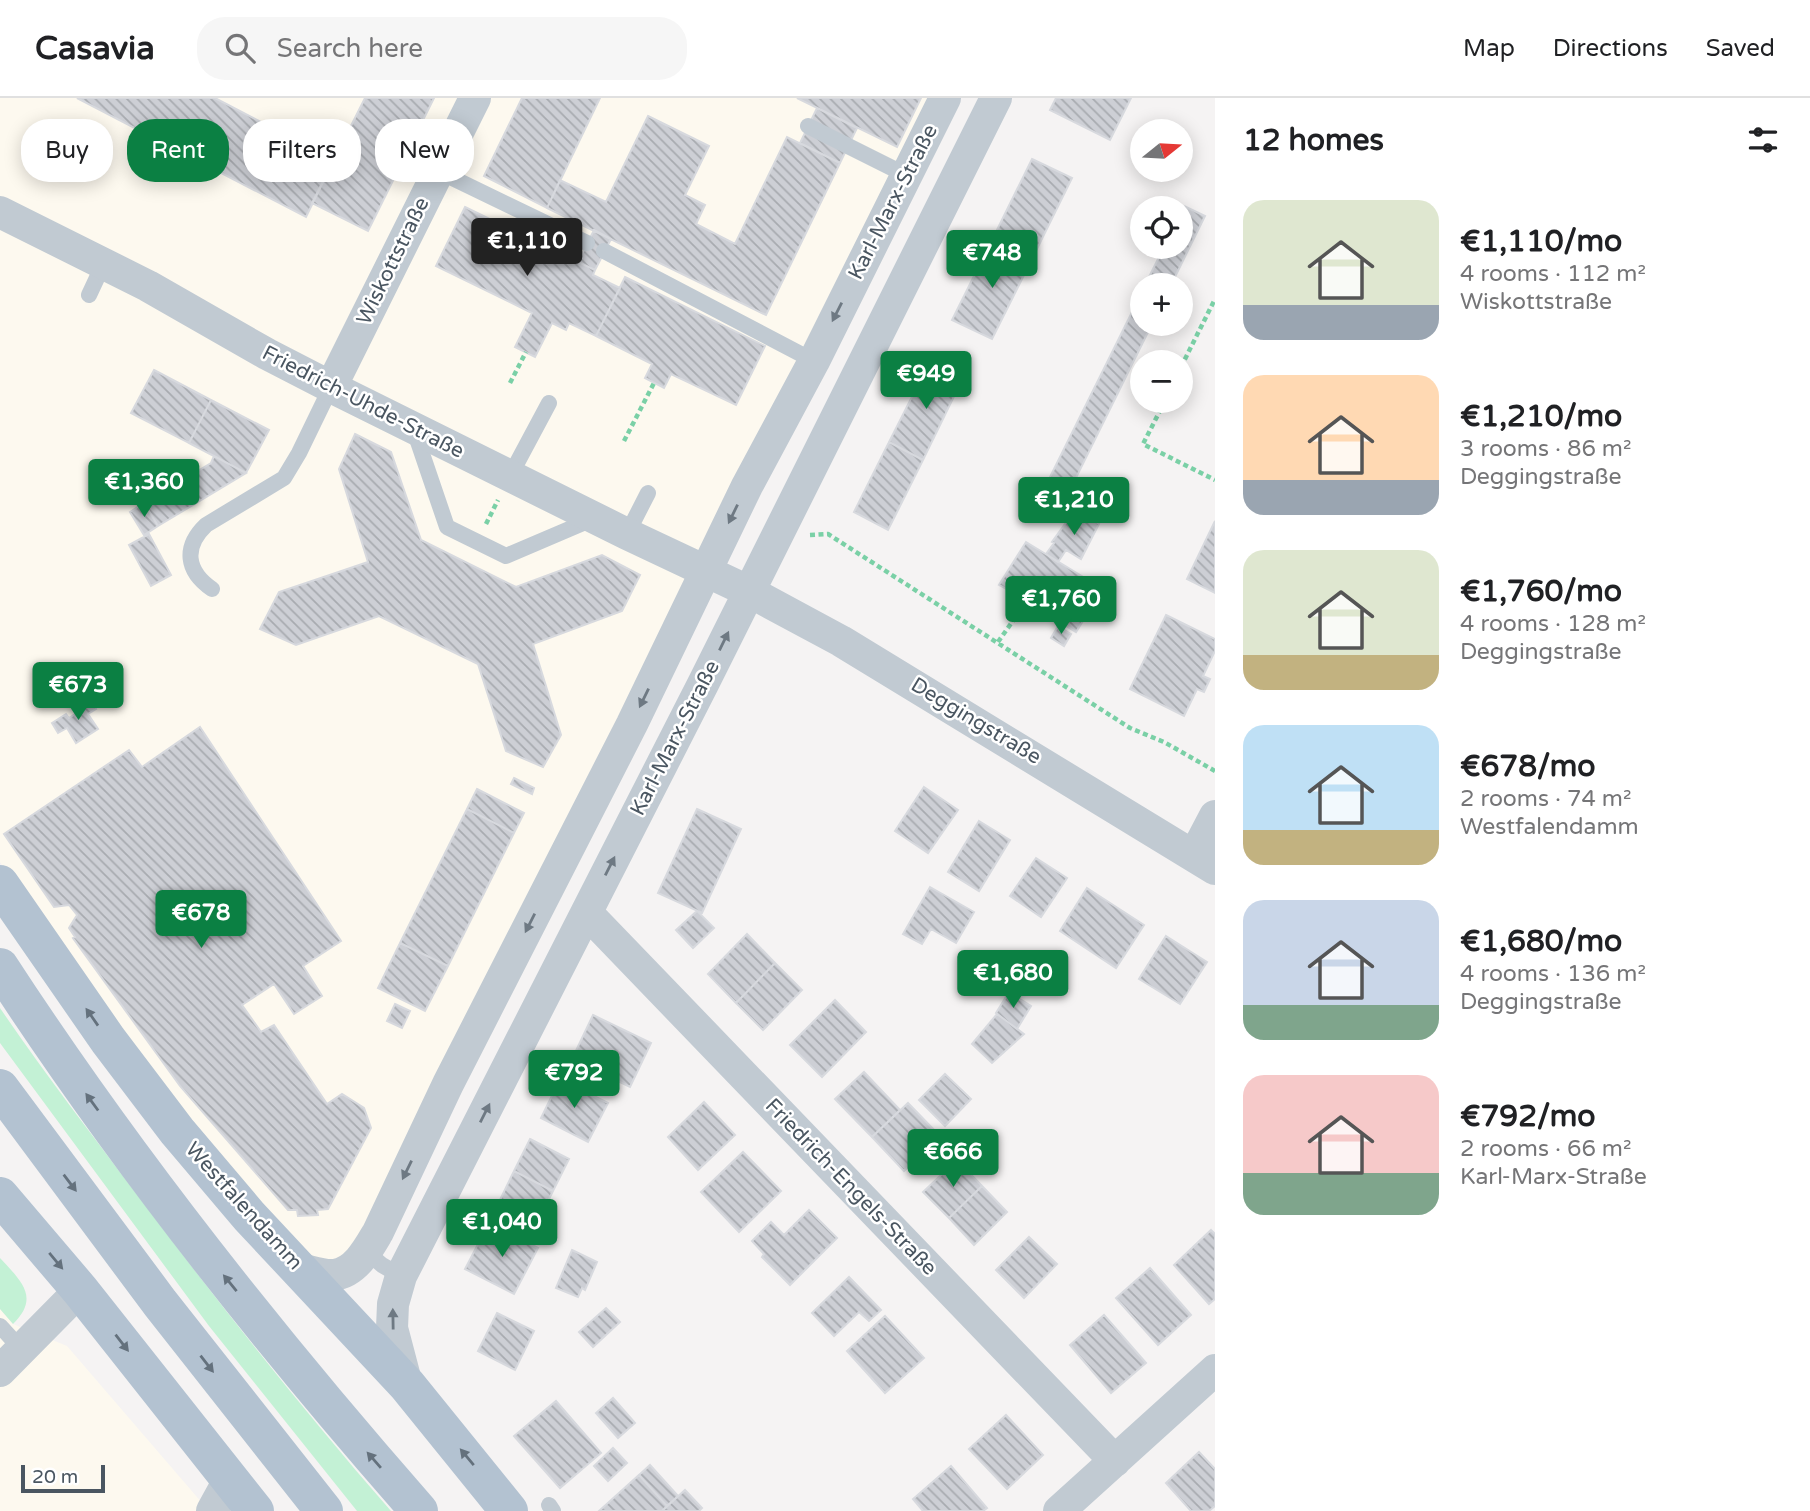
<!DOCTYPE html>
<meta charset="utf-8">
<style>
:root{--surface:#fff;--page:#f6f6f6;--text:#202124;--muted:#757577;--line:#e0e0e0;--accent:#0b8043}
body{margin:0;font-family:"Varela Round",sans-serif;background:var(--page);color:var(--text);height:100vh;display:flex;flex-direction:column;font-size:26px;white-space:nowrap}
*{box-sizing:border-box;margin:0}
p{font-size:23px;color:var(--muted)}
.icon{flex:none;width:38px;height:38px;fill:none;stroke:currentColor;stroke-width:2;stroke-linecap:round;stroke-linejoin:round}
.map{position:relative;flex:1;overflow:hidden}
.drawer{display:flex;flex-direction:column;background:var(--surface);width:595px}
.drawer>*{flex:none}
.top-card{position:absolute;left:21px;top:21px;width:665px;height:63px;display:flex;gap:14px}
.needle{width:46px;rotate:72deg}
.controls{position:absolute;left:1130px;top:21px;display:grid;gap:14px}
.controls a{display:grid;place-items:center;width:63px;height:63px;border-radius:50%;background:var(--surface);box-shadow:0 4px 18px #0003;font-size:35px}
.scale{position:absolute;left:21px;bottom:18px;width:84px;box-sizing:border-box;padding-left:7px;border:4px solid #4a5661;border-top:0;font-size:19px;line-height:24px;white-space:nowrap;color:#4a5661;-webkit-text-stroke:5px #fff;paint-order:stroke}
.price{position:absolute;translate:-50% -60px;padding:0 16px;border-radius:7px;background:var(--accent);color:#fff;font-size:23px;line-height:46px;filter:drop-shadow(0 2px 4px #0008)}
.price::after{content:'';position:absolute;left:50%;top:42px;width:21px;height:16px;margin-left:-10px;background:inherit;clip-path:polygon(0 0,100% 0,50% 100%)}
.price.selected{background:#222;color:#fff}
ul{padding:0;list-style:none}
li{display:flex;align-items:center;gap:21px;height:175px;padding:0 28px}
li span{display:grid;place-items:center;flex:none;width:196px;height:140px;border-radius:21px;color:#555}
li>.icon{margin-inline-start:auto}
span .icon{width:84px;height:84px;fill:#fffc;stroke-width:1}
li b{font-size:30px}
h2{display:flex;justify-content:space-between;align-items:center;height:84px;padding:0 28px;font-size:30px}
.chip{padding:0 24px;border-radius:28px;background:var(--surface);box-shadow:0 4px 18px #0003;font-size:24px;line-height:63px}
.chip.selected{background:var(--accent);color:#fff}
header{display:flex;align-items:center;gap:42px;box-sizing:border-box;height:98px;padding:0 35px;background:var(--surface);border-bottom:2px solid var(--line)}
header strong{font-size:33px}
nav{display:flex;gap:38px;margin-inline-start:auto;font-size:24px}
.search{width:490px;height:63px;background:var(--page);display:flex;align-items:center;gap:18px;box-sizing:border-box;padding:0 24px;border-radius:28px;color:var(--muted);font-size:26px}
main{display:flex;flex:1;min-height:0}
.map>svg:first-child{display:block}
.commercial{fill:#fdf9ef}
.grass{fill:#c3f1d5}
.building{fill:url(#building-back-hatch);stroke:#d7d9de;stroke-width:2}
.lines{fill:none;stroke-linecap:round;stroke-linejoin:round}
.path{stroke:#7ad0a6;stroke-width:4.5;stroke-dasharray:5 3.5;stroke-linecap:butt}
.service{stroke:#c1cad2;stroke-width:16}
.minor{stroke:#c1cad2;stroke-width:32}
.primary{stroke:#b3c2d1;stroke-width:38}
.oneway{fill:#6e7983}
.oneway2{fill:#64717d}
.labels{text-anchor:middle;dominant-baseline:central;stroke-width:5;stroke-linejoin:round;paint-order:stroke}
.street-label{font-size:21px;fill:#4a5661;stroke:#fff}
</style>
<header>
<strong>Casavia</strong>
<div class="search"><svg class="icon" aria-label="search" viewBox="0 0 24 24"><circle cx="10" cy="10" r="6"/><path d="M15 15l6 6"/></svg>Search here</div>
<nav><a>Map</a><a>Directions</a><a>Saved</a></nav>
</header>
<main>
<div class="map">
<svg width="1215" height="1413" viewBox="0 0 1215 1413">
<defs>
<pattern id="building-back-hatch" width="6" height="6" patternUnits="userSpaceOnUse" patternTransform="scale(1.75)"><rect width="6" height="6" fill="#cdcfd5"/><path d="M-1 5l2 2M0 0l6 6M5-1l2 2" fill="none" stroke="#a8abb0"/></pattern>
</defs>
<rect width="100%" height="100%" fill="#f5f3f3"/>
<path class="commercial" d="M0 0H931L364 1134 345 1160 331 1163 309 1161 213 1056 94 903 0 764Z
M0 1211 13 1226 67 1248 209 1413H0Z"/>
<path class="grass" d="M0 910C43 973 89 1033 135 1094 217 1203 301 1310 391 1413H357L209 1228 0 945Z
M0 1160C20 1182 41 1199 13 1226L0 1211Z"/>
<path class="building" d="M77 0H215L334 62 306 119Z
M365 0H434L368 133 312 105Z
M522 0H600L547 110 484 78Z
M797 0H921L897 49Z
M1056 0H1131L1110 42 1050 12Z
M817 10 857 30 840 65 800 45Z
M648 18 709 48 685 97 705 107 696 126 735 146 787 39 840 65 766 217 547 110 560 82 606 104Z
M1032 61 1072 80 1032 161 992 142Z
M1184 108 1205 118 1171 187H1145L1164 149H1181V113Z
M465 109 595 172 593 177 620 190 596 238 569 225 566 232 552 225 535 259 515 249 532 215 436 168Z
M594 132 611 141 595 172 578 164Z
M992 142 1032 161 992 241 952 222Z
M625 179 765 248 736 307 671 276 664 290 645 280 652 266 596 238Z
M1143 192V226H1152L1071 390 1050 379Z
M929 265 962 282 923 362 889 344Z
M154 272 211 302 189 345 131 315Z
M211 302 269 332 246 375 189 345Z
M355 336 391 354 421 442 516 489 602 457 640 477 622 513 533 546 561 637 543 669 506 653 478 566 379 518 296 547 260 531 279 494 368 464 339 371Z
M889 344 923 362 888 432 854 414Z
M214 358 246 375 158 428 144 405 211 365Z
M144 405 158 428 144 437 130 414Z
M1075 412 1099 426 1081 461 1066 452 1058 464 1046 456 1054 445 1052 444Z
M1215 423V495L1187 481Z
M149 436 171 477 151 488 129 447Z
M1026 444 1103 491 1076 534 1031 506 1027 513 1016 506 1021 499 999 487Z
M1166 517 1215 541V553L1203 578 1210 581 1204 594 1197 591 1184 618 1130 591Z
M1058 528 1071 536 1064 548 1051 540Z
M89 601 96 611 88 616 98 631 76 645 67 630 58 635 52 625 66 616 69 620 78 614 75 610Z
M200 629 341 843 303 868 322 898 294 916 274 886 242 907 261 934 274 927 327 1006 342 996 364 1010 371 1030 328 1111 317 1112 318 1117 298 1118 297 1112H288L180 988 73 840 75 839 69 830 77 817 69 807 54 809 4 736 129 652 142 669Z
M514 680 534 690 532 696 511 686Z
M924 689 958 712 928 755 895 733Z
M477 691 524 715 514 735 467 711Z
M467 711 514 735 448 868 400 845Z
M697 711 741 731 702 815 658 795Z
M979 723 1010 742 979 793 948 774Z
M1036 760 1067 780 1041 819 1010 798Z
M930 789 974 814 956 845 931 831 922 846 903 836Z
M1087 790 1144 827 1116 870 1060 833Z
M697 813 714 830 693 850 676 832Z
M747 836 775 865 736 905 708 876Z
M1166 838 1207 864 1180 906 1139 881Z
M400 845 448 868 425 913 378 890Z
M775 865 802 892 763 932 736 905Z
M1009 894 1031 908 1017 931 996 915Z
M835 902 866 934 822 979 790 947Z
M395 906 410 913 402 930 387 923Z
M997 916 1024 936 992 965 972 946Z
M593 917 651 945 630 989 572 961Z
M864 974 900 1012 872 1039 835 1001Z
M945 976 971 1001 945 1028 919 1002Z
M560 981 608 1005 588 1044 541 1020Z
M704 1004 735 1037 698 1072 668 1039Z
M908 1005 940 1038 904 1073 872 1039Z
M530 1041 569 1061 553 1093 514 1073Z
M743 1054 781 1093 739 1134 701 1094Z
M957 1062 982 1088 949 1120 923 1094Z
M514 1073 553 1093 537 1126 498 1106Z
M982 1088 1007 1114 974 1147 949 1120Z
M809 1112 837 1140 790 1187 762 1159 764 1156 752 1143 771 1124 784 1137Z
M489 1125 538 1150 514 1196 465 1171Z
M1211 1132 1215 1136V1201L1209 1206 1174 1167Z
M1029 1139 1057 1166 1024 1200 996 1172Z
M572 1152 597 1164 585 1192 582 1190 578 1199 556 1190Z
M1150 1170 1191 1217 1158 1247 1116 1200Z
M849 1179 881 1212 869 1223 859 1214 834 1238 812 1215Z
M606 1210 620 1224 593 1249 579 1234Z
M497 1215 534 1233 515 1272 478 1253Z
M1104 1217 1146 1265 1111 1295 1070 1247Z
M885 1218 924 1260 885 1295 847 1253Z
M613 1300 635 1325 618 1340 596 1315Z
M556 1303 601 1355 560 1390 514 1338Z
M1006 1317 1043 1357 1007 1391 969 1351Z
M613 1350 627 1365 608 1383 594 1368Z
M1199 1354 1215 1371V1408L1209 1413H1191L1166 1385Z
M650 1367 678 1398 667 1408 639 1377Z
M951 1368 987 1410 983 1413H923L913 1401Z
M639 1377 667 1408 662 1413H599Z
M685 1392 702 1410 699 1413H662Z"/>
<g class="lines">
<path class="path" d="M1181 269 1214 203
M510 285 526 254
M1165 303 1143 346 1215 382
M624 343 654 285
M486 426 498 402
M810 437 828 436 1130 630 1164 644 1215 673
M998 544 1022 510"/>
<path class="service" d="M808 28 906 77
M438 73 587 145
M604 153 814 263
M89 197 103 167
M414 332 447 429 506 458 595 420
M510 378 549 305
M627 436 648 395
M212 491C186 473 183 449 206 427L284 380 299 355 331 289
M367 1154 382 1167 401 1178
M0 1228 21 1251
M549 1407 553 1413"/>
<path class="minor" d="M0 114 148 188 267 256 331 289 627 436 748 493 841 543 1215 771
M331 289 475 0
M1194 758 1215 718
M587 815 1115 1363
M300 1171C310 1173 324 1178 334 1177 356 1174 368 1151 378 1134L448 986 632 626 747 388 814 263 945 0
M0 1273 80 1192
M407 1287 392 1230 393 1206 401 1178 703 586 996 0
M212 1413 229 1382
M1059 1413 1215 1272"/>
<path class="primary" d="M0 786 108 942 177 1033 249 1118 407 1287 509 1413
M0 869C125 1061 268 1241 419 1413
M0 990 160 1205 324 1413
M0 1098 80 1192 255 1413"/>
</g>
<defs><path id="oneway-solid" d="M-6-.8H1V-3.2L6.5 0L1 3.2V.8H-6Z" transform="scale(1.75)"/></defs>
<g class="oneway">
<use href="#oneway-solid" transform="translate(837 214) rotate(117)"/>
<use href="#oneway-solid" transform="translate(733 416) rotate(116)"/>
<use href="#oneway-solid" transform="translate(724 543) rotate(-64)"/>
<use href="#oneway-solid" transform="translate(644 600) rotate(116)"/>
<use href="#oneway-solid" transform="translate(610 768) rotate(-63)"/>
<use href="#oneway-solid" transform="translate(530 825) rotate(117)"/>
<use href="#oneway-solid" transform="translate(485 1015) rotate(-63)"/>
<use href="#oneway-solid" transform="translate(407 1072) rotate(116)"/>
<use href="#oneway-solid" transform="translate(393 1221) rotate(-91)"/>
</g>
<g class="oneway2">
<use href="#oneway-solid" transform="translate(92 919) rotate(-125)"/>
<use href="#oneway-solid" transform="translate(92 1004) rotate(-126)"/>
<use href="#oneway-solid" transform="translate(70 1085) rotate(53)"/>
<use href="#oneway-solid" transform="translate(56 1163) rotate(50)"/>
<use href="#oneway-solid" transform="translate(230 1185) rotate(-129)"/>
<use href="#oneway-solid" transform="translate(122 1245) rotate(52)"/>
<use href="#oneway-solid" transform="translate(207 1266) rotate(52)"/>
<use href="#oneway-solid" transform="translate(467 1359) rotate(-130)"/>
<use href="#oneway-solid" transform="translate(374 1362) rotate(-131)"/>
</g>
<g class="labels">
<g class="street-label">
<text transform="translate(893 104) rotate(-63)">Karl-Marx-Straße</text>
<text transform="translate(393 163) rotate(-64)">Wiskottstraße</text>
<text transform="translate(363 304) rotate(27)">Friedrich-Uhde-Straße</text>
<text transform="translate(976 623) rotate(31)">Deggingstraße</text>
<text transform="translate(675 640) rotate(-63)">Karl-Marx-Straße</text>
<text transform="translate(851 1089) rotate(46)">Friedrich-Engels-Straße</text>
<text transform="translate(244 1108) rotate(48)">Westfalendamm</text>
</g>
</g>
</svg>
<div class="controls">
<a><svg class="needle" viewBox="-14 -14 28 28"><path d="M0-13l5 13h-10z" fill="#e53935"/><path d="M0 13l5-13h-10z" fill="#757577"/></svg></a>
<a><svg class="icon" aria-label="locate" viewBox="0 0 24 24"><circle cx="12" cy="12" r="6"/><path d="M12 2v4M12 18v4M2 12h4M18 12h4"/></svg></a>
<a>+</a>
<a>−</a>
</div>
<div class="scale">20 m</div>
<b class="price selected" style="left:527px;top:180px">€1,110</b>
<b class="price" style="left:992px;top:192px">€748</b>
<b class="price" style="left:926px;top:313px">€949</b>
<b class="price" style="left:144px;top:421px">€1,360</b>
<b class="price" style="left:1074px;top:439px">€1,210</b>
<b class="price" style="left:1061px;top:538px">€1,760</b>
<b class="price" style="left:78px;top:624px">€673</b>
<b class="price" style="left:201px;top:852px">€678</b>
<b class="price" style="left:1013px;top:912px">€1,680</b>
<b class="price" style="left:574px;top:1012px">€792</b>
<b class="price" style="left:953px;top:1091px">€666</b>
<b class="price" style="left:502px;top:1161px">€1,040</b>
<div class="top-card">
<a class="chip">Buy</a>
<a class="chip selected">Rent</a>
<a class="chip">Filters</a>
<a class="chip">New</a>
</div>
</div>
<section class="drawer">
<h2>12 homes<svg class="icon" aria-label="filters" viewBox="0 0 24 24"><path d="M4 7h16M4 17h16"/><circle cx="9" cy="7" r="2"/><circle cx="15" cy="17" r="2"/></svg></h2>
<ul>
<li><span style="background:linear-gradient(#dfe7d0 75%,#9aa5b1 0)"><svg class="icon" aria-label="home" viewBox="0 0 24 24"><path d="M3 11l9-7 9 7M6 9v11h12V9"/></svg></span><div><b>€1,110/mo</b><p>4 rooms · 112 m²</p><p>Wiskottstraße</p></div></li>
<li><span style="background:linear-gradient(#ffd9b3 75%,#9aa5b1 0)"><svg class="icon" aria-label="home" viewBox="0 0 24 24"><path d="M3 11l9-7 9 7M6 9v11h12V9"/></svg></span><div><b>€1,210/mo</b><p>3 rooms · 86 m²</p><p>Deggingstraße</p></div></li>
<li><span style="background:linear-gradient(#dfe7d0 75%,#c2b280 0)"><svg class="icon" aria-label="home" viewBox="0 0 24 24"><path d="M3 11l9-7 9 7M6 9v11h12V9"/></svg></span><div><b>€1,760/mo</b><p>4 rooms · 128 m²</p><p>Deggingstraße</p></div></li>
<li><span style="background:linear-gradient(#bfe0f5 75%,#c2b280 0)"><svg class="icon" aria-label="home" viewBox="0 0 24 24"><path d="M3 11l9-7 9 7M6 9v11h12V9"/></svg></span><div><b>€678/mo</b><p>2 rooms · 74 m²</p><p>Westfalendamm</p></div></li>
<li><span style="background:linear-gradient(#c9d6e8 75%,#7fa58c 0)"><svg class="icon" aria-label="home" viewBox="0 0 24 24"><path d="M3 11l9-7 9 7M6 9v11h12V9"/></svg></span><div><b>€1,680/mo</b><p>4 rooms · 136 m²</p><p>Deggingstraße</p></div></li>
<li><span style="background:linear-gradient(#f6c9c9 70%,#7fa58c 0)"><svg class="icon" aria-label="home" viewBox="0 0 24 24"><path d="M3 11l9-7 9 7M6 9v11h12V9"/></svg></span><div><b>€792/mo</b><p>2 rooms · 66 m²</p><p>Karl-Marx-Straße</p></div></li>
</ul>
</section>
</main>
